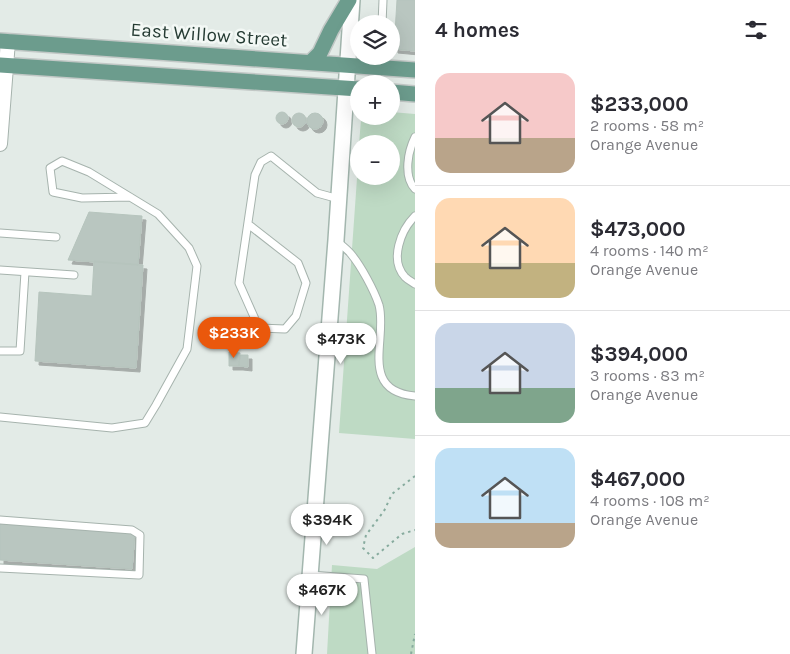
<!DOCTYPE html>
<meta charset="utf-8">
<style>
:root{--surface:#fff;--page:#f2f2f3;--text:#2b2b33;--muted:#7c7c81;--line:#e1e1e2;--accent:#ea580c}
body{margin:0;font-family:Karla,sans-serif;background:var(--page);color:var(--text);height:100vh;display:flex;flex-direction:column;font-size:19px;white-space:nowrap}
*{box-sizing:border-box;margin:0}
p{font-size:16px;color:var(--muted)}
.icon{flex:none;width:28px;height:28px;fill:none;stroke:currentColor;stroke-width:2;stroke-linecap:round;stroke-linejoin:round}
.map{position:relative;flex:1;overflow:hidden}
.details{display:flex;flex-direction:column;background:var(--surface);width:375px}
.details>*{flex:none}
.buttons{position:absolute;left:350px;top:15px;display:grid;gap:10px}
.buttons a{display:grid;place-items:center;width:50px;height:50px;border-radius:50%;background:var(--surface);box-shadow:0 5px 20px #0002;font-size:25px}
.price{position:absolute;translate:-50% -42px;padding:0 11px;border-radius:18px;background:#fff;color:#222;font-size:16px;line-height:32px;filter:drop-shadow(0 1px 2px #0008)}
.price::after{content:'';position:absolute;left:50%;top:30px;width:15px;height:11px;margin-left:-8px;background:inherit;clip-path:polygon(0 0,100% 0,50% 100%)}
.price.selected{background:var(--accent);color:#fff}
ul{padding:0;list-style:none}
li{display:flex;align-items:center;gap:15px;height:125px;padding:0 20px}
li+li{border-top:1px solid var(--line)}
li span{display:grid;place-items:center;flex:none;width:140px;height:100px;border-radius:15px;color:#555}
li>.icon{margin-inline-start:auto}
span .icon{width:60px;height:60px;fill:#fffc;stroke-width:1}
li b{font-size:21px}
h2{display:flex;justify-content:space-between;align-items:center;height:60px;padding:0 20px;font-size:21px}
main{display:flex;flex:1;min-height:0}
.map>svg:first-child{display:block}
.green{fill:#bedac4}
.building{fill:#b9c6c0;stroke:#b6c4bd;filter:url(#shadow)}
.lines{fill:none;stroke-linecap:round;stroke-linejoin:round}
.service-casing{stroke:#a6b3ad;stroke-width:9}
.minor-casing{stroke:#a6b3ad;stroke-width:16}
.secondary-casing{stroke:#a3b6ae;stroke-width:18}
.primary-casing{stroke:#c2c8c6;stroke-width:18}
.path{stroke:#87ab9e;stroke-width:2;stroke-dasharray:2.5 4;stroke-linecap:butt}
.service{stroke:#fff;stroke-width:7}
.minor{stroke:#fff;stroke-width:14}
.secondary{stroke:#fff;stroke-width:15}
.primary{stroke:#6c9c8d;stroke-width:15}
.labels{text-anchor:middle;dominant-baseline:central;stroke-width:5;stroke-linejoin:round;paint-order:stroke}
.street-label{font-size:19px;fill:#253b33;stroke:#f3f8f5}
</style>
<main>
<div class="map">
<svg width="415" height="654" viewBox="0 0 415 654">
<defs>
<filter id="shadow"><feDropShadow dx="4" dy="4" stdDeviation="0" flood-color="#0004"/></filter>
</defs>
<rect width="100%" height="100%" fill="#e3ebe7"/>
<path class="green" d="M391 112 415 114V439L339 433 359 150V176H391V144H359L361 120 364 116H391Z
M415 547V654H327L332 565 377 569Z"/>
<path class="building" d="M397 0H415V51L394 49Z
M276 118a6 6 0 1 1 12 0a6 6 0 1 1-12 0Z
M292 120a7 7 0 1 1 14 0a7 7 0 1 1-14 0Z
M307 121a8 8 0 1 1 16 0a8 8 0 1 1-16 0Z
M89 212 142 216 138 265 68 260Z
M94 261 143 265 136 368 35 361 39 292 92 296Z
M229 352 240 353 239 366H229Z
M240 355H248V367L239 366Z
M0 523 135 532 132 569 0 560Z"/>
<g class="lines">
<defs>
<path id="service" d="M382 24 383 0
M415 137C408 151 403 176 415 189
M415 216C401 230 389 260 405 277 408 280 412 282 415 284
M248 224 298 263 306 283 296 316 285 329 259 328 239 283 255 175 261 162 271 156 317 193 339 199
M0 233 56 237
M337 241C341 245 347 249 351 254 361 266 374 290 379 305 388 338 358 391 415 396
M0 270 74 275
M0 351H20L25 272
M0 417 112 428 145 423 156 405 187 349 197 266 189 248 158 214 89 172 62 161 50 168 53 192 82 198 130 197
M0 520 132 530 140 535 139 575 0 568
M310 575 364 579 372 654"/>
<path id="minor" d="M0 144 8 41"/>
<path id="secondary" d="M304 654 336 240 352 0"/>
<path id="primary" d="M0 41 415 70
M311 62 320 53 331 30 349 0
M0 65 359 89
M391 92 415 94"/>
</defs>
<use href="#service" class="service-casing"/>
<use href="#minor" class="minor-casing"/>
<use href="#secondary" class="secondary-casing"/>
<use href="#primary" class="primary-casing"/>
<path class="path" d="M415 476 392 494 384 511 366 535 363 548 373 558 402 534 415 530
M411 654 415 634"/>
<use href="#service" class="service"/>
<use href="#minor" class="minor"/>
<use href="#secondary" class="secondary"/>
<use href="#primary" class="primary"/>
</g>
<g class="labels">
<g class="street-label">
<text transform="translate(209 35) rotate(4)">East Willow Street</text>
</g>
</g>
</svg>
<div class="buttons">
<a><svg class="icon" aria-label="layers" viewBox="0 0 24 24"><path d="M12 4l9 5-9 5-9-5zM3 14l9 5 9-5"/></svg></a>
<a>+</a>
<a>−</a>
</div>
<b class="price selected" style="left:234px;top:359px">$233K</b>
<b class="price" style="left:341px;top:365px">$473K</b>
<b class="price" style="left:327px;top:546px">$394K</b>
<b class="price" style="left:322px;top:616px">$467K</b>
</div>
<section class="details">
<h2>4 homes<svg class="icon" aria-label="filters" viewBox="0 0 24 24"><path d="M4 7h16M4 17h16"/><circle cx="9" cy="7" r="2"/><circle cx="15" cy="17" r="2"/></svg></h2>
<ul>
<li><span style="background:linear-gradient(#f6c9c9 65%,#b9a48a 0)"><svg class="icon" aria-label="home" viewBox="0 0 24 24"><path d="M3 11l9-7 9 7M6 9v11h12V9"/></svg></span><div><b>$233,000</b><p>2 rooms · 58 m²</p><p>Orange Avenue</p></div></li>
<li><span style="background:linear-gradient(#ffd9b3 65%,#c2b280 0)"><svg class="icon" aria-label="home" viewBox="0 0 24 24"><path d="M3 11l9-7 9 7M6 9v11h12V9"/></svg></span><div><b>$473,000</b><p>4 rooms · 140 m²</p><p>Orange Avenue</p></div></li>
<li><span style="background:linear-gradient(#c9d6e8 65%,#7fa58c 0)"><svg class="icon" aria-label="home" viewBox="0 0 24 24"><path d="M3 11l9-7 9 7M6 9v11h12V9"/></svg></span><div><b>$394,000</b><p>3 rooms · 83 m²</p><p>Orange Avenue</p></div></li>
<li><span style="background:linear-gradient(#bfe0f5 75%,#b9a48a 0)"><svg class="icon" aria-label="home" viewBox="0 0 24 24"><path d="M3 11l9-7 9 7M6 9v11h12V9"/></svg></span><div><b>$467,000</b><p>4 rooms · 108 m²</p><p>Orange Avenue</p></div></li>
</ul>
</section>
</main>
